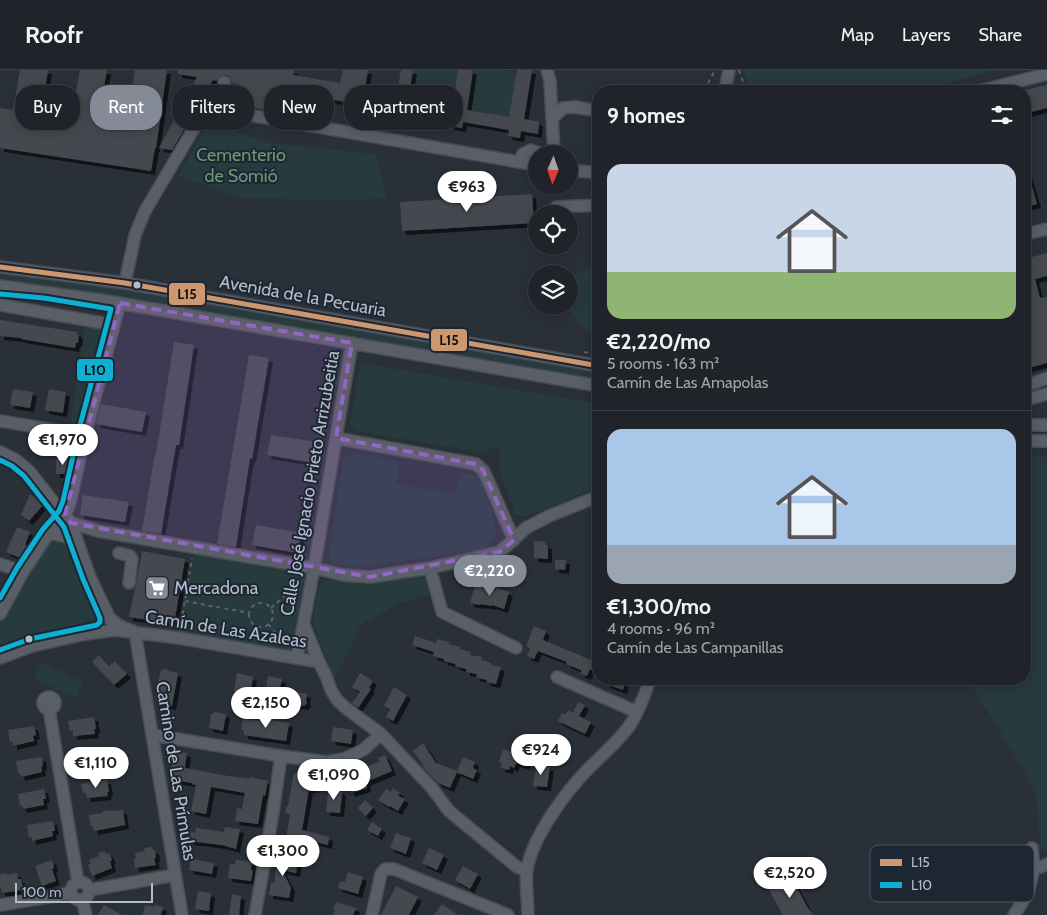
<!DOCTYPE html>
<meta charset="utf-8">
<style>
:root{--surface:#20242a;--page:#282c32;--text:#f1f3f6;--muted:#a2a4a8;--line:#3d4147;--accent:#848b96}
body{margin:0;font-family:Cabin,sans-serif;background:var(--page);color:var(--text);height:100vh;display:flex;flex-direction:column;font-size:19px;white-space:nowrap}
*{box-sizing:border-box;margin:0}
p{font-size:16px;color:var(--muted)}
.icon{flex:none;width:28px;height:28px;fill:none;stroke:currentColor;stroke-width:2;stroke-linecap:round;stroke-linejoin:round}
.map{position:relative;flex:1;overflow:hidden}
.sheet{position:absolute;left:592px;top:15px;width:439px;height:600px;display:flex;flex-direction:column;background:var(--surface);border-radius:20px;box-shadow:0 2px 12px #0003,0 0 0 1px var(--line)}
.sheet>*{flex:none}
.guide{position:absolute;left:15px;top:15px;width:475px;height:45px;display:flex;gap:10px}
.needle{width:32px;rotate:182deg}
.buttons{position:absolute;left:528px;top:75px;display:grid;gap:10px}
.buttons a{display:grid;place-items:center;width:50px;height:50px;border-radius:50%;background:var(--surface);box-shadow:0 2px 12px #0003,0 0 0 1px var(--line);font-size:25px}
.scale{position:absolute;left:15px;bottom:12px;width:138px;box-sizing:border-box;padding-left:5px;border:2px solid #b4bcc9;border-top:0;font-size:14px;line-height:18px;white-space:nowrap;color:#b4bcc9;-webkit-text-stroke:4px #1d2633;paint-order:stroke}
.price{position:absolute;translate:-50% -42px;padding:0 11px;border-radius:18px;background:#fff;color:#222;font-size:16px;line-height:32px;filter:drop-shadow(0 1px 2px #0008)}
.price::after{content:'';position:absolute;left:50%;top:30px;width:15px;height:11px;margin-left:-8px;background:inherit;clip-path:polygon(0 0,100% 0,50% 100%)}
.price.current{background:var(--accent);color:#fff}
ul{padding:0;list-style:none}
li{display:grid;align-content:center;gap:10px;height:265px;padding:0 15px}
li+li{border-top:1px solid var(--line)}
li span{display:grid;place-items:center;height:155px;border-radius:15px;color:#555}
li>.icon{margin-inline-start:auto}
span .icon{width:90px;height:90px;fill:#fffc;stroke-width:1}
li b{font-size:21px}
h2{display:flex;justify-content:space-between;align-items:center;height:60px;padding:0 15px;font-size:21px}
.tag{padding:0 18px;border-radius:20px;background:var(--surface);box-shadow:0 2px 12px #0003,0 0 0 1px var(--line);font-size:18px;line-height:45px}
.tag.current{background:var(--accent);color:#fff}
header{display:flex;align-items:center;gap:30px;box-sizing:border-box;height:70px;padding:0 25px;background:var(--surface);border-bottom:1px solid var(--line)}
header strong{font-size:24px}
nav{display:flex;gap:28px;margin-inline-start:auto;font-size:18px}
.map>svg:first-child{display:block}
.green{fill:#273a3e}
.building{fill:#444950;filter:url(#shadow)}
.lines{fill:none;stroke-linecap:round;stroke-linejoin:round}
.minor-casing{stroke:#484c53;stroke-width:14}
.path{stroke:#5d636a;stroke-width:2;stroke-dasharray:4 4;stroke-linecap:butt}
.minor{stroke:#5a5e66;stroke-width:11}
.bus-1-casing{stroke:#1d2633;stroke-width:9}
.bus-2-casing{stroke:#1d2633;stroke-width:9}
.bus-1{stroke:#cd976f;stroke-width:5}
.bus-2{stroke:#0dafd3;stroke-width:5}
.marked{fill:#9266c3;fill-opacity:0.2;stroke:#9266c3;stroke-width:4;stroke-dasharray:10 6;stroke-linejoin:round}
.bus-dot{fill:#b4bcc9;stroke:#1d2633;stroke-width:2}
.labels{text-anchor:middle;dominant-baseline:central;stroke-width:4;stroke-linejoin:round;paint-order:stroke}
.park-label{font-size:18px;fill:#6b9a76;stroke:#1d2633}
.street-label{font-size:18px;fill:#b4bcc9;stroke:#1d2633}
.poi-label{font-size:18px;fill:#b4bcc9;stroke:#1d2633;text-anchor:start}
.key{fill:#1d2633;stroke:#4a5360;stroke-width:1}
.key-label{font-size:14px;fill:#b4bcc9}
.line-badge{stroke:#1d2633;stroke-width:2}
.pale-badge-label{font-size:14px;text-anchor:middle;font-weight:bold;fill:#111}
</style>
<header>
<strong>Roofr</strong>
<nav><a>Map</a><a>Layers</a><a>Share</a></nav>
</header>
<div class="map">
<svg width="1047" height="845" viewBox="0 0 1047 845">
<defs>
<filter id="shadow"><feDropShadow dx="4" dy="4" stdDeviation="0" flood-color="#0009"/></filter>
</defs>
<rect width="100%" height="100%" fill="#2a3038"/>
<path class="green" d="M413 0H458L452 37 408 30Z
M473 0H502L517 3 509 47 467 40Z
M743 0H996L918 21H750Z
M209 52 268 73 376 84 387 127 356 131 241 128 178 106Z
M599 194V268C583 259 576 251 567 236H569V206Z
M0 197 599 296V316L0 216Z
M89 255 99 258 105 262 106 270 83 353 79 357 70 356 85 258Z
M361 293 599 334V417L524 447 515 444 499 399 500 380 493 377 486 383 357 361 350 354Z
M352 383 400 392 396 414 456 424 461 403 478 405C483 419 499 454 495 467 492 475 483 478 476 481L361 497 334 494 329 487 343 388Z
M1025 386 1047 387V783L1040 778 1036 724 1026 704 968 609H1025Z
M49 463 72 468 108 554 105 559 0 582V544Z
M194 478 314 498 297 588 179 568Z
M419 503 430 510 432 524 397 534 361 555 334 610 313 553 314 542 320 514 325 511 335 510 345 511 359 514Z
M42 592 83 612 75 628 34 609Z"/>
<path class="building" d="M20 0H48L41 45 71 49 80 0H107L97 57 124 62 135 0H167L156 78H155L151 101 0 78V38L13 40Z
M178 0H294L293 5 340 13 343 0H368L364 24 396 29 401 0H413L408 30 452 37 458 0H473L467 40 509 47 517 0H532L524 49 539 52 538 64 521 61 520 68 508 66 509 60 463 52 462 58 450 56 451 50 405 42 404 48 392 46V40L287 22 285 35 276 34 275 42 233 34 237 14 232 13 230 8 227 5H224L220 6 217 11 213 10 172 80 159 78 197 7 178 4Z
M1047 15V38L1027 43 1025 36V20Z
M1025 100H1027L1037 134 1025 137Z
M532 124 534 153 402 161 400 132Z
M1047 183V206L1035 209 1040 228 1047 227V293L1025 299V277L1032 275 1026 255H1025V189Z
M0 250 77 262V265H79L78 273H76L75 278 21 269V268L0 266Z
M174 272 194 275 179 375H176L161 464 142 461 155 384H156Z
M249 285 269 288 252 389 250 388 236 477 217 474Z
M13 319 33 322 30 338 10 335Z
M49 319 66 322 63 343 45 340Z
M101 334 146 342 142 362 96 354Z
M271 365 317 372 313 393 267 385Z
M56 389H70L69 404H56Z
M30 424 43 435 29 451 21 445Z
M83 425 129 432 125 452 80 445Z
M256 455 301 463 298 483 252 475Z
M17 457 30 462 25 475 30 477 23 489 6 482Z
M534 471 545 472V475H548V489L534 488Z
M142 481 185 489 174 554 129 547 136 514Z
M555 490H566L565 500 555 499Z
M475 516 485 518 486 517 496 520V518L509 522 504 539 492 535V536L481 534 480 535 470 533Z
M534 556 546 561 543 570 598 593 595 601 590 599 587 606 581 604V600L566 594 567 592 538 581 534 589 527 586 530 578 526 576Z
M415 566 436 573 437 569 449 572V574L460 577V579L471 582 470 585 482 587 481 590 491 593V595L501 597 496 614 486 612 487 610 476 607 477 604 466 602V599L455 596 456 594 444 591V589L433 586 434 582 412 575Z
M99 585 109 596 115 591 127 604 114 615 92 592Z
M167 599 168 601 178 603 172 636 161 634 162 632 157 631 156 628 159 614 158 612 161 600Z
M237 603 253 607 250 625 234 621Z
M360 603 373 611 369 618 371 619 358 638 352 633 360 622 352 617Z
M268 606 282 609 280 619 292 621 295 620 296 622 307 624 306 630 307 633 304 636 279 631 280 627 268 625 269 619 266 618Z
M608 609H614L625 613 623 620 606 614Z
M394 617 407 625 393 651 386 647 390 639 384 636Z
M578 632 585 635 579 646 591 652 585 664 558 651 562 643 565 645 568 640 573 643Z
M214 642 226 644 223 661 209 658 211 644H214Z
M94 647 96 659H94L95 664 73 666V660L70 661 68 651Z
M243 649 269 652 270 650 289 653 286 671 244 665V660H241Z
M34 656 36 665 33 666 34 671 13 676V672H10L8 660Z
M333 657 353 660 351 674 331 671Z
M423 673 436 693 457 701 463 687 475 692 473 698 477 700 473 709 457 702 450 718 438 713 423 697 424 696 413 681Z
M96 677H108V689H105V695H93V698H79L78 681H81V679H96Z
M503 679 528 687 525 696 516 693 514 698 510 696 509 700 501 698 502 694 499 692Z
M173 681 187 683 185 698 222 705 250 709V707L268 711 265 726 263 725 258 754 235 751 237 738 242 739 245 723 211 717 206 744 191 741 196 715 192 714 193 713 173 710V708H170Z
M385 685 392 701 366 712 367 718 351 723 345 703 350 702 349 699 356 697 357 701 380 691 378 688Z
M42 687 43 696 41 697 42 702 21 707 20 703H18L16 691Z
M536 695 550 697 547 717 533 716Z
M294 703 314 706 312 719H309L302 760 329 767 328 775 303 769 302 771 286 769 290 744 285 743 287 736H288Z
M107 710 109 722H107L108 726 87 728 86 723H83L81 714Z
M332 718 337 719 342 722 340 743 326 742 328 722Z
M393 718 400 723 398 726 405 729 398 741 390 736 389 737 378 730 386 719 391 722Z
M44 719 46 729H43L44 735 23 739 22 735 20 736 18 724Z
M365 730 373 738 366 746 358 738Z
M112 740V741L117 740V741L123 740 125 755 94 761 93 756 91 757 89 745 103 743V741Z
M53 751 55 761H52L53 766 32 771V767H29L27 755Z
M372 752 382 759 378 766 367 760Z
M225 757 240 759 236 779 222 775 189 771 190 762 195 763 196 758 224 762Z
M396 763 411 768 406 784 390 778Z
M152 777 153 780H155L156 788H154L156 795 135 798 134 789 136 788 135 783 145 781 144 778Z
M429 778 444 785 437 800 422 793Z
M104 781 106 784 109 783 112 790 110 791 112 798 92 806 88 795 91 794 89 790 99 786 98 783Z
M278 786 292 788 291 790 298 791 296 803 282 800 291 818 289 828 269 825 271 812 274 813Z
M191 789 214 793 212 804 189 800Z
M52 790 54 798 52 799 56 811 42 816 35 796Z
M236 790 252 792 251 800 253 801 251 811 228 808 230 794H235Z
M463 796 478 804 470 819 455 810Z
M348 802 363 807 358 824 338 818 340 811 345 812Z
M7 803V805L17 803 18 809H21L23 820 2 823 0 816V804Z
M791 807 808 838 814 845H783L769 820Z
M396 816 418 827 409 845H381Z
M198 821 211 823 209 841 195 839Z
M232 824 241 826 239 845H229Z
M336 832 356 838 353 845H333L335 841 333 840Z
M442 834 458 845H434Z
M104 835 122 845H98Z
M145 835 155 837V835L163 837 161 845H143Z"/>
<g class="lines">
<defs>
<path id="minor" d="M547 0 550 11 554 84
M224 12V40
M724 21 726 15 729 0
M979 21 1047 4
M552 49 563 38 575 37 599 41
M519 92 523 84 531 80 542 84
M569 100 599 103
M556 137 599 135
M1025 164 1047 159
M0 197 125 213 599 296
M125 213 135 165 145 141 200 48 209 38 536 95
M0 216 107 231 599 316
M0 235 114 255
M1025 316 1047 308
M1025 330 1047 324
M0 351 85 365
M1025 355H1047
M336 368 476 394 483 400 487 408 514 470
M1025 371H1047
M0 382 16 390 29 401 52 430 71 453 90 507 111 551
M71 453 98 461 314 498 343 505 370 507 430 498 500 482 526 458 549 446 599 426
M49 463 72 468 78 475
M119 483 130 486 132 489 129 513
M0 494 23 502
M430 498 442 542 516 578
M0 544 23 502 49 463 65 445 70 433 85 365 120 233
M108 546 118 555 135 562 182 845
M304 555 319 592
M0 588 32 576 86 564 115 560 179 568 319 592 326 606 331 620 337 630 347 639 381 664 432 718 449 741 517 797 527 801
M297 588 314 498 352 273
M557 607 637 642
M43 633a6 6 0 1 1 12 0a6 6 0 1 1-12 0Z
M49 639 78 812
M153 665 281 686 327 692 344 689 363 680 381 664
M1034 798 1041 797 1047 794
M71 821a9 9 0 1 1 18 0a9 9 0 1 1-18 0Z
M89 820 175 805
M82 830 86 845
M0 835 71 823
M255 845 273 743 281 686
M372 845 381 804 385 799H394L508 845
M528 845C528 832 525 812 527 799 533 766 565 723 588 699 602 685 619 671 630 655 639 641 645 624 650 609
M1014 845 1028 823 1034 798 1032 778"/>
</defs>
<use href="#minor" class="minor-casing"/>
<path class="path" d="M739 0 746 21
M706 21 707 15 715 0
M593 28 599 26
M352 33 388 56
M584 282 599 285
M185 531 249 543
M249 545a12 12 0 1 1 24 0a12 12 0 1 1-24 0Z
M271 538 301 511
M268 554 288 577
M180 560 192 488"/>
<use href="#minor" class="minor"/>
<defs>
<path id="bus-1" d="M0 197 125 213 599 296"/>
<path id="bus-2" d="M0 224 44 228 111 239 78 363 63 431 59 441 43 459 17 498 0 528
M0 390 12 396 24 406 64 457 83 509 100 548V552L97 555 30 569 0 580"/>
</defs>
<use href="#bus-1" class="bus-1-casing"/>
<use href="#bus-2" class="bus-2-casing"/>
<use href="#bus-1" class="bus-1"/>
<use href="#bus-2" class="bus-2"/>
</g>
<path class="marked" d="M120 233 352 273 336 368 476 394 483 400 514 470 500 482 370 507 71 453 65 445Z"/>
<defs>
<symbol id="supermarket-square" viewBox="-11 -11 22 22"><rect x="-9" y="-9" width="18" height="18" rx="4" fill="#848b96" stroke="#1d2633"/><path d="M-6-5.5h2.5l.6 2H6L4.5 2H-2.5L-4.4-4H-6ZM-1.5 3.2a1.3 1.3 0 1 0 .1 0ZM3 3.2a1.3 1.3 0 1 0 .1 0Z" fill="#fff"/></symbol>
</defs>
<g fill-rule="evenodd">
<use href="#supermarket-square" x="143" y="504" width="28" height="28"/>
</g>
<g class="bus-dot">
<circle cx="137" cy="215" r="4.5"/>
<circle cx="29" cy="569" r="4.5"/>
</g>
<g class="labels">
<g class="park-label">
<text x="241" y="85">Cementerio<tspan x="241" dy="21">de Somió</tspan></text>
</g>
<g class="street-label">
<text transform="translate(303 226) rotate(10)">Avenida de la Pecuaria</text>
<text transform="translate(310 413) rotate(-80)">Calle José Ignacio Prieto Arrizubeitia</text>
<text transform="translate(226 559) rotate(9)">Camín de Las Azaleas</text>
<text transform="translate(176 701) rotate(81)">Camino de Las Prímulas</text>
</g>
<g class="poi-label">
<text x="174" y="518">Mercadona</text>
</g>
</g>
<rect x="870" y="775" width="164" height="57" rx="8" class="key"/>
<rect x="880" y="789" width="22" height="7" fill="#cd976f"/>
<rect x="880" y="812" width="22" height="6" fill="#0dafd3"/>
<g class="key-label">
<text x="911" y="797">L15</text>
<text x="911" y="820">L10</text>
</g>
<g class="line-badge">
<rect x="168" y="212" width="38" height="24" rx="5" fill="#cd976f"/>
<rect x="430" y="258" width="38" height="24" rx="5" fill="#cd976f"/>
<rect x="76" y="288" width="38" height="24" rx="5" fill="#0dafd3"/>
</g>
<g class="pale-badge-label">
<text x="187" y="229">L15</text>
<text x="449" y="275">L15</text>
<text x="95" y="305">L10</text>
</g>
</svg>
<div class="buttons">
<a><svg class="needle" viewBox="-14 -14 28 28"><path d="M0-13l5 13h-10z" fill="#e53935"/><path d="M0 13l5-13h-10z" fill="#a2a4a8"/></svg></a>
<a><svg class="icon" aria-label="locate" viewBox="0 0 24 24"><circle cx="12" cy="12" r="6"/><path d="M12 2v4M12 18v4M2 12h4M18 12h4"/></svg></a>
<a><svg class="icon" aria-label="layers" viewBox="0 0 24 24"><path d="M12 4l9 5-9 5-9-5zM3 14l9 5 9-5"/></svg></a>
</div>
<div class="scale">100 m</div>
<b class="price" style="left:467px;top:143px">€963</b>
<b class="price" style="left:63px;top:396px">€1,970</b>
<b class="price current" style="left:490px;top:527px">€2,220</b>
<b class="price" style="left:266px;top:659px">€2,150</b>
<b class="price" style="left:541px;top:706px">€924</b>
<b class="price" style="left:96px;top:719px">€1,110</b>
<b class="price" style="left:334px;top:731px">€1,090</b>
<b class="price" style="left:283px;top:807px">€1,300</b>
<b class="price" style="left:790px;top:829px">€2,520</b>
<div class="guide">
<a class="tag">Buy</a>
<a class="tag current">Rent</a>
<a class="tag">Filters</a>
<a class="tag">New</a>
<a class="tag">Apartment</a>
</div>
<section class="sheet">
<h2>9 homes<svg class="icon" aria-label="filters" viewBox="0 0 24 24"><path d="M4 7h16M4 17h16"/><circle cx="9" cy="7" r="2"/><circle cx="15" cy="17" r="2"/></svg></h2>
<ul>
<li><span style="background:linear-gradient(#c9d6e8 70%,#8fb573 0)"><svg class="icon" aria-label="home" viewBox="0 0 24 24"><path d="M3 11l9-7 9 7M6 9v11h12V9"/></svg></span><div><b>€2,220/mo</b><p>5 rooms · 163 m²</p><p>Camín de Las Amapolas</p></div></li>
<li><span style="background:linear-gradient(#a9c7e8 75%,#9aa5b1 0)"><svg class="icon" aria-label="home" viewBox="0 0 24 24"><path d="M3 11l9-7 9 7M6 9v11h12V9"/></svg></span><div><b>€1,300/mo</b><p>4 rooms · 96 m²</p><p>Camín de Las Campanillas</p></div></li>
</ul>
</section>
</div>
